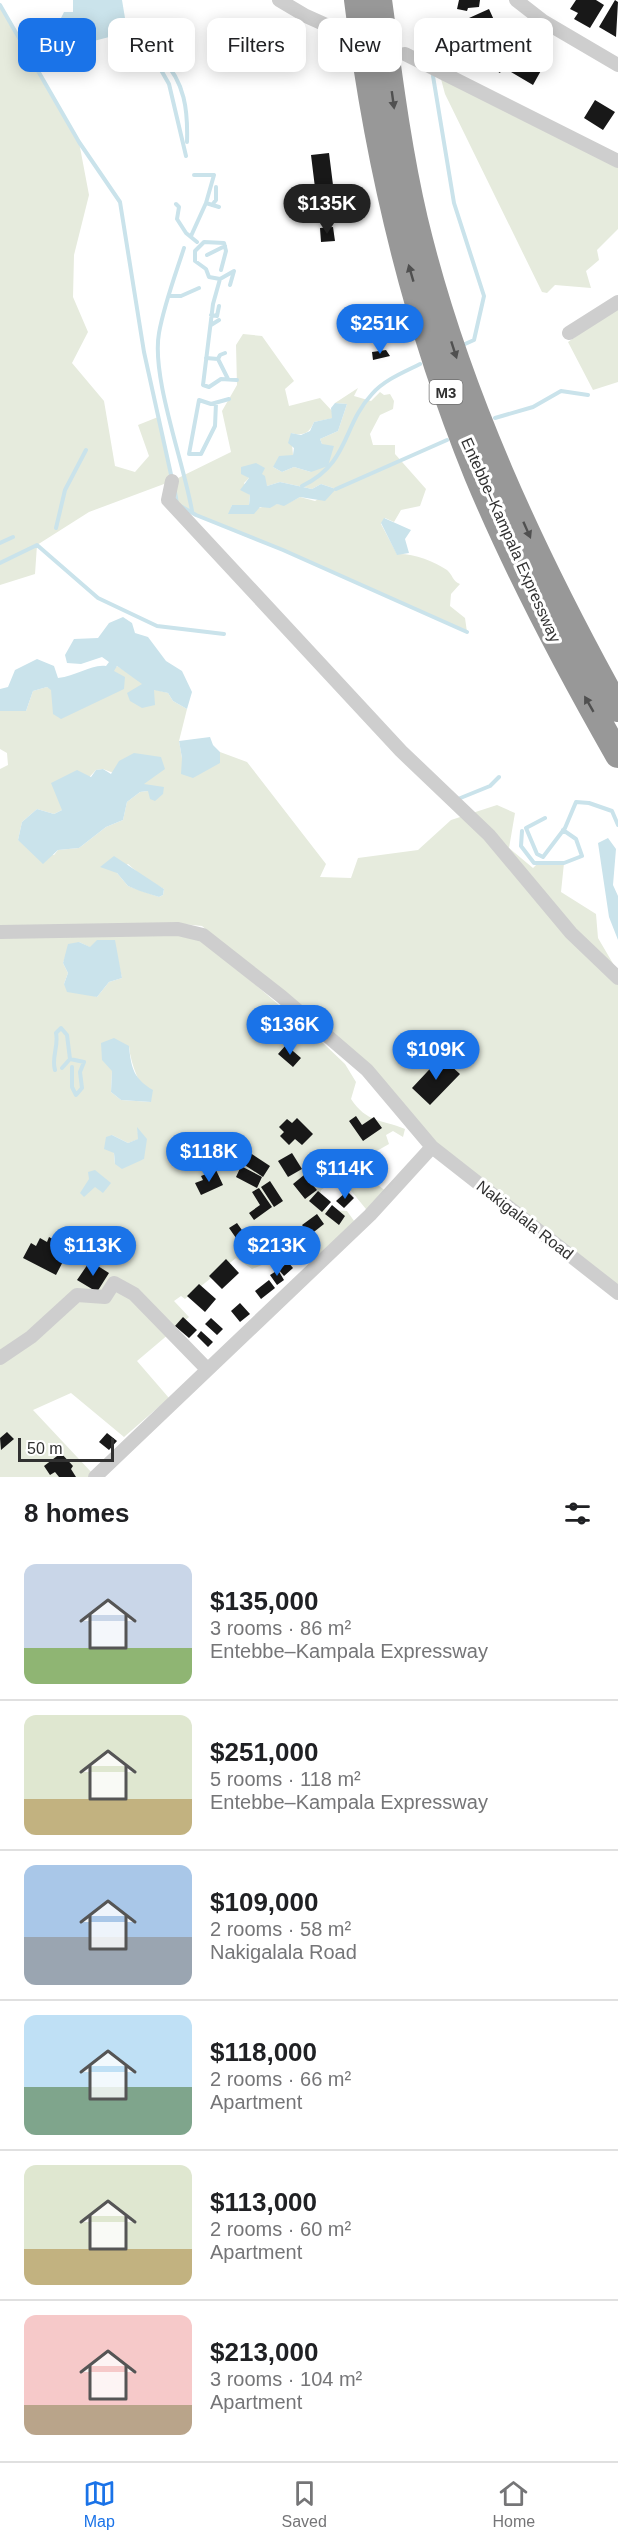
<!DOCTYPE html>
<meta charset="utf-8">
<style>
:root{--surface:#fff;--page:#f2f2f2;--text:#202124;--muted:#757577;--line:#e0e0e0;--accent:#1a73e8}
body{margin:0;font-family:Helvetica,sans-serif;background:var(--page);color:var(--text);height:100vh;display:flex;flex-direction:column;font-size:22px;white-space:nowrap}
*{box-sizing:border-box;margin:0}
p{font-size:20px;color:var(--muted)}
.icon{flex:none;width:33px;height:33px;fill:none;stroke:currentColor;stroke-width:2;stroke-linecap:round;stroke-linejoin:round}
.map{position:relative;height:1477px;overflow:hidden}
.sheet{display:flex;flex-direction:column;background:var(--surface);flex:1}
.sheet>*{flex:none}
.banner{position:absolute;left:18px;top:18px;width:582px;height:54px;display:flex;gap:12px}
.scale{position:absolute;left:18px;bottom:15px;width:96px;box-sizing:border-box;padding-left:6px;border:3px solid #313131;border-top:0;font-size:16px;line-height:21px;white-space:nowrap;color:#313131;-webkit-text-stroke:4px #fff;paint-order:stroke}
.price{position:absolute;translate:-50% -51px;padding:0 14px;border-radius:21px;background:var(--accent);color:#fff;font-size:20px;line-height:39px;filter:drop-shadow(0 2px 3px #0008)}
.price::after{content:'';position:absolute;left:50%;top:36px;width:18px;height:14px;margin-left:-9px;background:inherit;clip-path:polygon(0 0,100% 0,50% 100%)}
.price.on{background:#222;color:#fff}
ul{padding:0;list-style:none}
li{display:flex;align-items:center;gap:18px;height:150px;padding:0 24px}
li+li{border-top:2px solid var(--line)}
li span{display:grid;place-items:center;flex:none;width:168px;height:120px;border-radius:12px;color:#555}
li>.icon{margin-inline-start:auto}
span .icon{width:72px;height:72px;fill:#fffc;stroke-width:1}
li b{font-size:26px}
h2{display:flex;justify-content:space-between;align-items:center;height:72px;padding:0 24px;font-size:26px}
.pill{padding:0 21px;border-radius:12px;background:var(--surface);box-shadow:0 3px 15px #0003;font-size:21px;line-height:54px}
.pill.on{background:var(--accent);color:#fff}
.menu{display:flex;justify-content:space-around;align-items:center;height:84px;border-top:2px solid var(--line);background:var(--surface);font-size:16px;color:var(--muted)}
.menu a{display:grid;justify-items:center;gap:3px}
.menu .on{color:var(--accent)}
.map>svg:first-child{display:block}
.green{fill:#e6ebdd;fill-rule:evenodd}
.water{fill:#cae3eb}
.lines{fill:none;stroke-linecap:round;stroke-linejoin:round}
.stream{stroke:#cae3eb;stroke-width:4}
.building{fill:#181818}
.minor-tunnel{stroke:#d6d6d6;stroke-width:14;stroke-dasharray:14 7;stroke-linecap:butt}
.minor{stroke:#cecece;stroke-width:14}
.motorway{stroke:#989898;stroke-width:26}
.oneway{fill:#505050}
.labels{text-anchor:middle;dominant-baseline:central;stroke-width:6;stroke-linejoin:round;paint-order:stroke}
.shield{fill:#fff;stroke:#6f6f6f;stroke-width:1.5}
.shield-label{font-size:15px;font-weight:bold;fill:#313131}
.street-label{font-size:16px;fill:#313131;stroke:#fff}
</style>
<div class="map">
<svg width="618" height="1477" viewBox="0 0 618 1477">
<rect width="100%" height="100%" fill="#fff"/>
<path class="green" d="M0 5 79 142 89 195 74 255 73 297 88 332 72 363 104 401 115 466 135 472 149 456 138 425 158 417 172 481 231 452 222 411 237 385 236 345 243 334 262 336 294 381 285 389 289 406 320 398 333 412V418L314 422C309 434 303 436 291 433L293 455 273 467 282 472 294 467 311 472 322 444 320 439 338 431 347 404 335 403 358 388 354 396 371 401 380 392 384 395 390 394 394 401 393 409 380 415 370 434 373 445H395V454L426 489 420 506 401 510 394 522 385 518 381 524 397 554C412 553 434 561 447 570 453 575 452 581 460 584L451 594 450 606 465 618 467 632 283 550 196 515 177 504 172 481 89 512 37 545 35 574 0 585ZM246 474 267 486 280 482 312 489 321 484 336 489 315 501 300 497 284 505 277 504 229 514 232 505H249L250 495 244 483 249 478Z
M437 64 618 157V229L597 250 599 260 586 271 591 288 555 285 547 293 542 292 445 94Z
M618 307V382L593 390 568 342Z
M117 666 153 689 168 693 173 701 187 709 179 741 182 758 220 763V752L247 762 326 864 320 877 351 878 358 858 418 850 451 820 497 805 515 813 509 848 533 868 538 863H564L561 892 596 914 598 938 618 972V1286L432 1147 375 1076 202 926 183 924 0 929V769L8 765 7 753 0 749V711H26L33 691 47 687 51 689 61 718 83 707ZM103 769 150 787 148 791 140 792 127 802 123 820 106 827 79 848 58 850 54 855 18 840 22 822 37 809 54 814 62 810V806L96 770ZM128 864 143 877 164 889 163 895 159 897 128 886 117 873Z
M172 933 201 941 229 962 323 1043 345 1064 356 1082 351 1099C367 1123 381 1119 405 1129L403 1137 393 1131 386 1135 389 1144 375 1152 366 1168 370 1179 387 1192 370 1214 348 1187 331 1183 321 1190 318 1209 347 1211 357 1225 313 1266 298 1250 252 1269 236 1258 185 1299 181 1296 174 1301 189 1317 137 1361 169 1398 124 1437 71 1393 33 1410 93 1474 90 1477H0V938ZM79 942 118 961 122 978 109 982 97 997 64 984 68 973 63 963 66 955ZM129 1046C131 1067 140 1084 151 1102L121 1100 111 1092 112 1071ZM137 1128 144 1159 115 1164 112 1135 128 1143 139 1139Z"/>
<path class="water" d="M73 0H122L126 24 113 27V36L63 49 58 24 64 12H73Z
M335 403 347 404 338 431 320 439 322 444 334 446 328 466 311 472 294 467 282 472 273 467 279 456 293 455 294 448 288 443 291 433 301 435 310 431 314 422 332 418 331 408Z
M256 463 265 468 262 474 265 476 267 486 280 482 312 489 321 484 336 489 325 501 300 497 284 506 277 504 270 508 260 507 254 514H228L232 505H249L250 495 240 490 249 478 241 474V467Z
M384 518 411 530 405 539 409 553 397 555 381 523Z
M123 617 132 623 135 633 148 637 166 661 182 671 192 692 187 709 173 701 168 693 154 690 155 705 142 708 130 701 127 693 142 684 117 666 114 671 125 677 124 689 61 719 53 714 51 690 47 687 33 691 26 711H0V689L8 687 15 670 37 659 54 666 58 678C77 676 91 664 106 666L109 662 102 657 81 664 67 663 65 655 74 639 98 638 109 623Z
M210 737 213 745 220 752V763L193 778 181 774 182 758 179 741Z
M134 753 161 757 165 769 144 784 164 787 163 794 155 801 150 799 148 791 140 792 127 802 123 820 106 827 79 848 58 850 43 864 18 840 22 822 37 809 54 814 62 810 51 783 77 770 91 777 96 770 103 769 111 774 119 761Z
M608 838 616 849 613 885 618 896V940L609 917 598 843Z
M114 856 164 889 163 895 159 897 140 891 128 886 117 873 100 867Z
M97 940H115L122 978 109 982 97 997 67 992 64 984 68 973 63 963 68 944 79 942 90 947Z
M114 1038 129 1046C131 1068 134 1079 153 1090L151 1102 121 1100 111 1092 112 1071 102 1060 101 1043Z
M137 1127 147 1139 144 1159 122 1169 115 1164 114 1153 104 1149 106 1137 112 1135 128 1143 138 1139Z
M95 1170 111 1183 103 1193 95 1187 84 1197 80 1193 89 1179 88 1172Z"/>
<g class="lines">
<path class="stream" d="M0 5 79 142 120 202 144 352 172 479
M433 76 454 203 484 296 474 340 465 344
M186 156 169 84 157 63 162 59C185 82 188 111 187 142
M206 203 219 207
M176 204 179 207 177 219 186 233 197 242
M212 205 216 200V187
M191 236 206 203 214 175H194
M184 248C175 276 164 305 159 333 151 377 184 463 192 511
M207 255 225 246
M221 270 226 251 224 243 204 242 195 251V261L206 269 209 277 220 279 213 304 203 385 209 387 221 379 237 380
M220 279 234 271 230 285
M170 296H181L199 288
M211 315 217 316 219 306
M211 325 219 320
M206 358 218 359 220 355 225 353
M218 359 228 379
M216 403 215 426 201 454H189L199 400 211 404 229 399
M495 418 533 407 561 391 588 395
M302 486C350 463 342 426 372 394 384 380 404 372 420 364
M336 489 447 440
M175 492 177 504 196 515 283 550 467 632
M56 528 65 490 86 450
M0 543 13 537
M0 563 37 545 98 598 157 626 224 634
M458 799 490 786 499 777
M545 818 526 828 537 854 543 857 565 828 576 802 589 803 612 811 618 825
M522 831 521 846 534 863H564L582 856 576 839 563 830
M62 1068 70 1059 84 1062 80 1072 82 1088 76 1095 72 1087V1067
M55 1070C51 1058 59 1046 56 1033L61 1028 67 1035 70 1059"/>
</g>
<path class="building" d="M459 0H480L479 7 468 8 467 11 457 9Z
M576 0H596L604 5 590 28 574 19 578 13 570 9Z
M615 0 618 2 616 37 599 27Z
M489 9 494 20 473 29 469 18Z
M458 22 472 31 457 52 440 42 447 30 451 33Z
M510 29 520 35 517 39 523 42 515 55 511 53 500 73 487 65 499 45 494 43 502 30 507 34Z
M532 49 548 58 533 85 511 72 520 56 526 59Z
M595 100 615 112 603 130 584 118Z
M329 153 334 193 316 196 311 155Z
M333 227 335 241 321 242 320 228Z
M386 350 390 356 373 360 372 352Z
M286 1045 301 1058 293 1067 278 1054Z
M441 1057 460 1074 430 1105 412 1088Z
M356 1116 362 1125 374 1117 382 1128 363 1141 349 1121Z
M297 1118 313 1134 302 1145 295 1139 289 1145 280 1136 284 1132 279 1127 287 1119 292 1123Z
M241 1147 270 1166 263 1177 234 1158Z
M292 1153 302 1169 288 1177 278 1161Z
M378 1161 387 1167 377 1180 368 1173Z
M241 1166 262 1177 257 1188 236 1177Z
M216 1170 223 1185 201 1195 195 1183 203 1180 201 1176Z
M304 1175 317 1190 305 1199 293 1184Z
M270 1181 283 1201 274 1207 261 1187Z
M259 1188 272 1207 254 1220 249 1213 260 1205 252 1192Z
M318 1191 331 1202 322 1212 309 1201Z
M347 1191 354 1198 344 1208 336 1201Z
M332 1205 345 1216 339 1225 325 1214Z
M317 1214 324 1224 310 1235 302 1225Z
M237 1223 244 1233 236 1238 229 1228Z
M49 1237 70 1248 56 1275 23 1258 31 1243 36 1246 40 1238 47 1242Z
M256 1244 263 1254 255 1260 247 1250Z
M226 1259 239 1273 222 1289 209 1276Z
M90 1261 109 1273 97 1292 77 1280Z
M288 1262 293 1268 284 1276 279 1270Z
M278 1270 284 1280 277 1285 270 1275Z
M269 1280 275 1288 261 1299 255 1291Z
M199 1284 216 1299 205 1312 187 1296Z
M240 1303 250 1314 240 1322 231 1311Z
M183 1317 197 1330 189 1338 175 1326Z
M211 1318 223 1329 217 1335 205 1324Z
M201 1331 213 1342 208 1347 197 1336Z
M7 1432 14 1439 1 1450 0 1438Z
M107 1433 117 1441 109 1450 99 1442Z
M61 1453 73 1466 71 1469 76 1477H59L55 1472 50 1475 44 1466Z"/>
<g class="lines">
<path class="minor-tunnel" d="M335 29 366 40"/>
<path class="minor" d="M279 0 306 16 335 29
M516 0 543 21 618 65
M405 54 618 161
M569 333 618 302
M172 481 168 500 401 751 489 835 571 933 618 978
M0 932 178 929 203 935 282 997 367 1070 432 1147 618 1293
M0 1358 31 1337 77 1295 105 1297 114 1283 134 1294 207 1369
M95 1477 370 1215 432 1147"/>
<path class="motorway" d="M357 0C377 162 415 323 477 475 517 571 566 664 618 755
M379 0C389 73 398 147 415 220 456 391 533 556 618 709"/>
</g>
<defs><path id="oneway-solid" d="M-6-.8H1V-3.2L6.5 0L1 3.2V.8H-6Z" transform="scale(1.5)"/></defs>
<g class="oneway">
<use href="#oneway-solid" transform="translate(393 100) rotate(82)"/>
<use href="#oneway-solid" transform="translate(411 273) rotate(-106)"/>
<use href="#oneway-solid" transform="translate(454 350) rotate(72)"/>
<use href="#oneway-solid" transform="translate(527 530) rotate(66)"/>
<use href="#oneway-solid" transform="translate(589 704) rotate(-120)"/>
</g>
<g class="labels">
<rect class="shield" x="429.5" y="380" width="33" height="24" rx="4.5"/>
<g class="shield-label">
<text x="446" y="392">M3</text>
</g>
<g class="street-label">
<text transform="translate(511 540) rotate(66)">Entebbe–Kampala Expressway</text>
<text transform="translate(525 1220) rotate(38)">Nakigalala Road</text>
</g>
</g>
</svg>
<div class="scale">50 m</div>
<b class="price on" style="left:327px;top:235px">$135K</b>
<b class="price" style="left:380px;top:355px">$251K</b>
<b class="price" style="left:290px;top:1056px">$136K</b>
<b class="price" style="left:436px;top:1081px">$109K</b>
<b class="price" style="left:209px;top:1183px">$118K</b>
<b class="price" style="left:345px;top:1200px">$114K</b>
<b class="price" style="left:93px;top:1277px">$113K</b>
<b class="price" style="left:277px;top:1277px">$213K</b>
<div class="banner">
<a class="pill on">Buy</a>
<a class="pill">Rent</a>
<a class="pill">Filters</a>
<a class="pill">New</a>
<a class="pill">Apartment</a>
</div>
</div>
<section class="sheet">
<h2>8 homes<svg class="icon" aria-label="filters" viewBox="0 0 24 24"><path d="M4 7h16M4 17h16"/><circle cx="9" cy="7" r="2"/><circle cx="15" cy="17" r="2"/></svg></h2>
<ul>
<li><span style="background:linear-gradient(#c9d6e8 70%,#8fb573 0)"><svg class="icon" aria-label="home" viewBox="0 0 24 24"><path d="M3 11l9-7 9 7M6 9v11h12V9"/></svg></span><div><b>$135,000</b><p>3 rooms · 86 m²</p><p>Entebbe–Kampala Expressway</p></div></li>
<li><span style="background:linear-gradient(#dfe7d0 70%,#c2b280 0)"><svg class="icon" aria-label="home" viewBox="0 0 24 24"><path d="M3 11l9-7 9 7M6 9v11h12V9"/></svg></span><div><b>$251,000</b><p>5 rooms · 118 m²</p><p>Entebbe–Kampala Expressway</p></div></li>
<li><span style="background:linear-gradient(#a9c7e8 60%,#9aa5b1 0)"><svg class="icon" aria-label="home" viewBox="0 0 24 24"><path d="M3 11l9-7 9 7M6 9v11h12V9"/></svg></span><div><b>$109,000</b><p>2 rooms · 58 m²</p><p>Nakigalala Road</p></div></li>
<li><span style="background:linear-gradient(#bfe0f5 60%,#7fa58c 0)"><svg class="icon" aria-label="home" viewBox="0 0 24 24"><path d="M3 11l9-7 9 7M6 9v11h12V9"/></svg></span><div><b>$118,000</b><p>2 rooms · 66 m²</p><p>Apartment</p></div></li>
<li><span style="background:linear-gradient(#dfe7d0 70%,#c2b280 0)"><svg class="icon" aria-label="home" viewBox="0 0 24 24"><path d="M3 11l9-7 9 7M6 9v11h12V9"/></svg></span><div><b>$113,000</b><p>2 rooms · 60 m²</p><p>Apartment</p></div></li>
<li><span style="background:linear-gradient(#f6c9c9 75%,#b9a48a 0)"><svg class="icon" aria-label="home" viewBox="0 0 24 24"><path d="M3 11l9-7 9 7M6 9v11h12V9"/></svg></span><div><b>$213,000</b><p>3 rooms · 104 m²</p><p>Apartment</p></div></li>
</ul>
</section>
<nav class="menu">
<a class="on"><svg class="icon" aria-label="map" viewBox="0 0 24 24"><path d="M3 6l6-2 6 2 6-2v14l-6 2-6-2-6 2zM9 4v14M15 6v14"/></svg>Map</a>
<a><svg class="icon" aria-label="saved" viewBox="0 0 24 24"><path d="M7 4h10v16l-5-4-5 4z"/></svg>Saved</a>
<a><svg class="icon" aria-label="home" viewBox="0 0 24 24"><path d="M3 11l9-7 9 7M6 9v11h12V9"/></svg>Home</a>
</nav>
